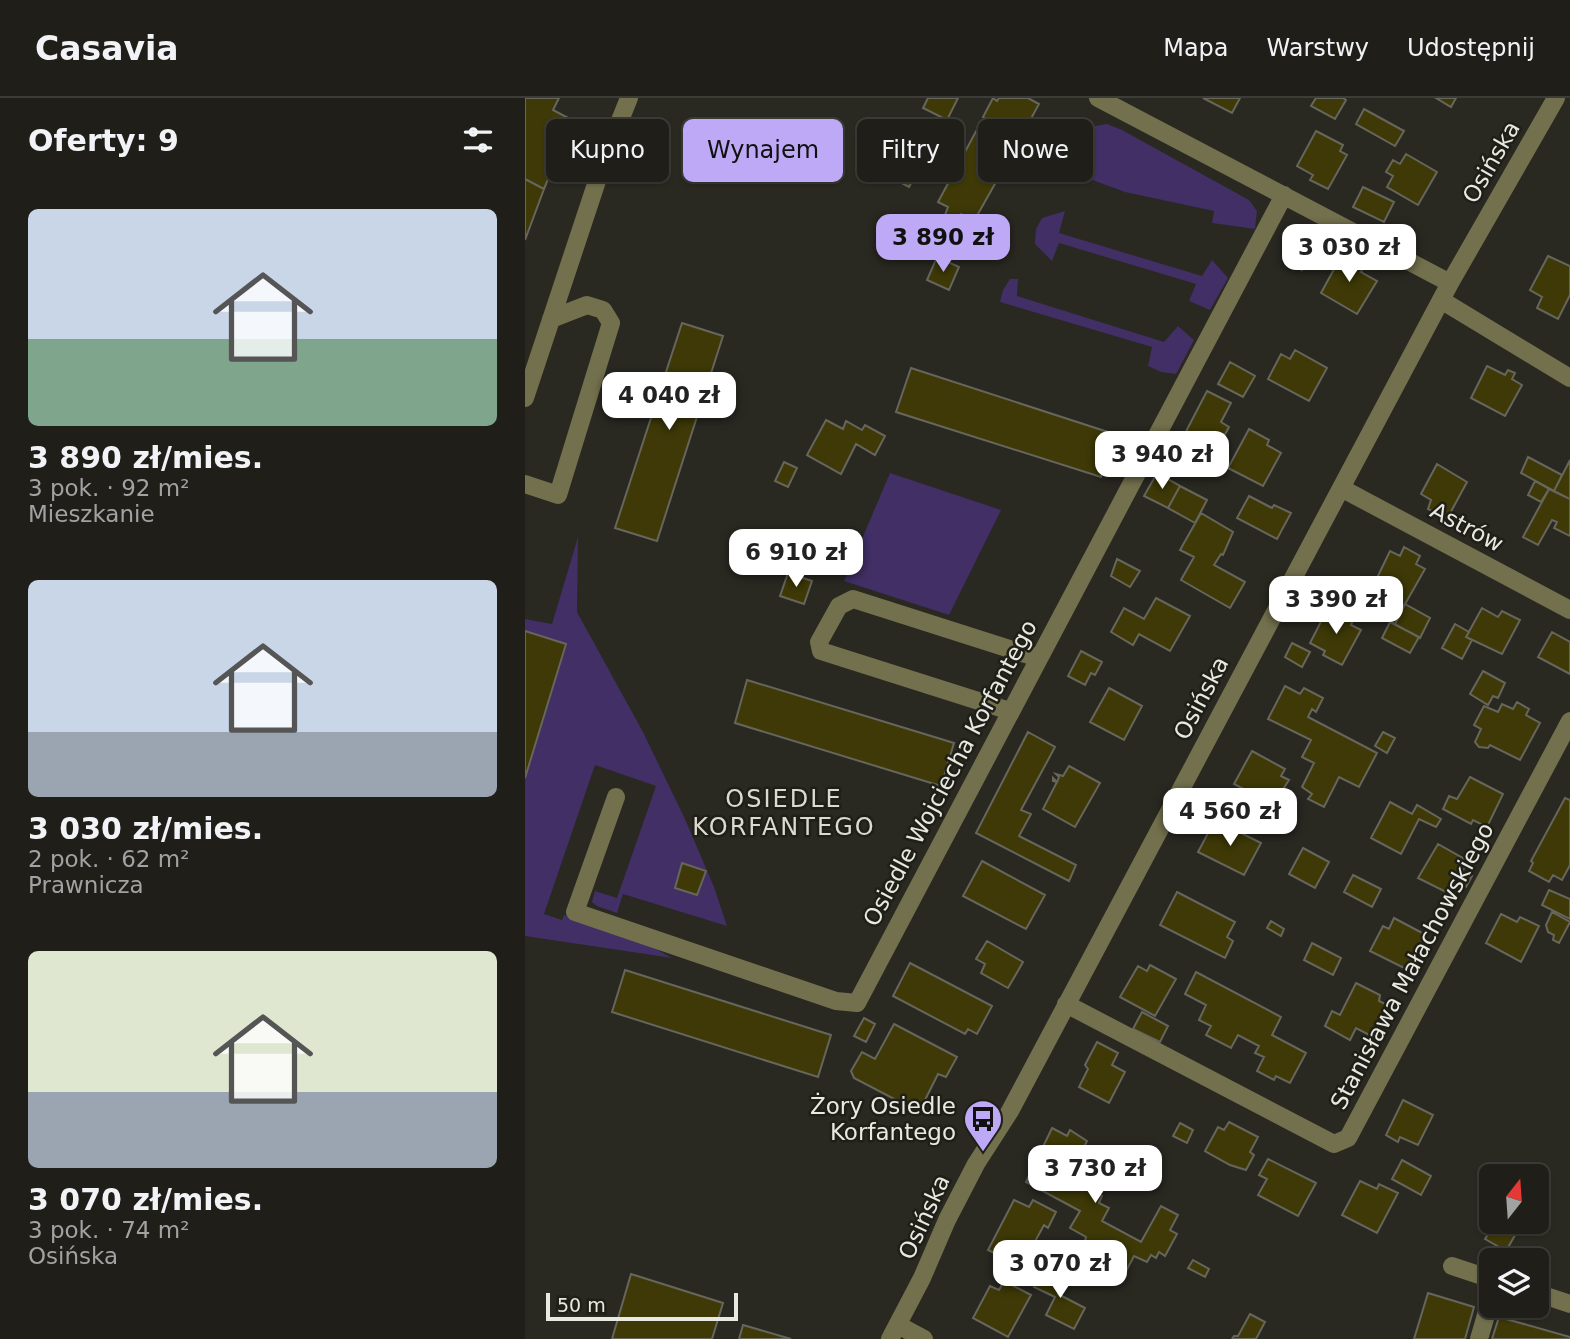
<!DOCTYPE html>
<html lang="pl">
<meta charset="utf-8">
<style>
:root{--surface:#1f1e19;--page:#2c2b26;--text:#f1f3f6;--muted:#a1a2a2;--line:#3c3c38;--accent:#bda9f5}
body{margin:0;font-family:"DejaVu Sans",sans-serif;background:var(--page);color:var(--text);height:100vh;display:flex;flex-direction:column;font-size:26px;white-space:nowrap}
*{box-sizing:border-box;margin:0}
p{font-size:23px;color:var(--muted)}
.icon{flex:none;width:38px;height:38px;fill:none;stroke:currentColor;stroke-width:2;stroke-linecap:round;stroke-linejoin:round}
.map{position:relative;flex:1;overflow:hidden}
.side{display:flex;flex-direction:column;background:var(--surface);width:525px}
.side>*{flex:none}
.guide{position:absolute;left:21px;top:21px;width:665px;height:63px;display:flex;gap:14px}
.needle{width:46px;rotate:17deg}
.controls{position:absolute;left:954px;top:1066px;display:grid;gap:14px}
.controls a{display:grid;place-items:center;width:70px;height:70px;border-radius:10px;background:var(--surface);box-shadow:0 2px 5px #0004,0 0 0 2px var(--line);font-size:35px}
.scale{position:absolute;left:21px;bottom:18px;width:192px;box-sizing:border-box;padding-left:7px;border:4px solid #e9e9e4;border-top:0;font-size:19px;line-height:24px;white-space:nowrap;color:#e9e9e4;-webkit-text-stroke:5px #1f1f17;paint-order:stroke}
.price{position:absolute;translate:-50% -60px;padding:0 16px;border-radius:14px;background:#fff;color:#222;font-size:23px;line-height:46px;filter:drop-shadow(0 2px 4px #0008)}
.price::after{content:'';position:absolute;left:50%;top:42px;width:21px;height:16px;margin-left:-10px;background:inherit;clip-path:polygon(0 0,100% 0,50% 100%)}
.price.on{background:var(--accent);color:#111}
ul{padding:0;list-style:none}
li{display:grid;align-content:center;gap:14px;height:371px;padding:0 28px}
li span{display:grid;place-items:center;height:217px;border-radius:10px;color:#555}
li>.icon{margin-inline-start:auto}
span .icon{width:126px;height:126px;fill:#fffc;stroke-width:1}
li b{font-size:30px}
h2{display:flex;justify-content:space-between;align-items:center;height:84px;padding:0 28px;font-size:30px}
.tag{padding:0 24px;border-radius:10px;background:var(--surface);box-shadow:0 2px 5px #0004,0 0 0 2px var(--line);font-size:24px;line-height:63px}
.tag.on{background:var(--accent);color:#111}
header{display:flex;align-items:center;gap:42px;box-sizing:border-box;height:98px;padding:0 35px;background:var(--surface);border-bottom:2px solid var(--line)}
header strong{font-size:33px}
nav{display:flex;gap:38px;margin-inline-start:auto;font-size:24px}
main{display:flex;flex:1;min-height:0}
.map>svg:first-child{display:block}
.green{fill:#412f66}
.building{fill:#3e3907;stroke:#66665d;stroke-width:2}
.lines{fill:none;stroke-linecap:round;stroke-linejoin:round}
.minor{stroke:#73704e;stroke-width:18}
.labels{text-anchor:middle;dominant-baseline:central;stroke-width:5;stroke-linejoin:round;paint-order:stroke}
.street-label{font-size:23px;fill:#e9e9e4;stroke:#1f1f17}
.poi-label{font-size:23px;fill:#e9e9e4;stroke:#1f1f17;text-anchor:end}
.neighbourhood-label{font-size:24px;letter-spacing:2px;fill:#dadad0;stroke:#1f1f17}
</style>
<header>
<strong>Casavia</strong>
<nav><a>Mapa</a><a>Warstwy</a><a>Udostępnij</a></nav>
</header>
<main>
<section class="side">
<h2>Oferty: 9<svg class="icon" aria-label="filters" viewBox="0 0 24 24"><path d="M4 7h16M4 17h16"/><circle cx="9" cy="7" r="2"/><circle cx="15" cy="17" r="2"/></svg></h2>
<ul>
<li><span style="background:linear-gradient(#c9d6e8 60%,#7fa58c 0)"><svg class="icon" aria-label="home" viewBox="0 0 24 24"><path d="M3 11l9-7 9 7M6 9v11h12V9"/></svg></span><div><b>3 890 zł/mies.</b><p>3 pok. · 92 m²</p><p>Mieszkanie</p></div></li>
<li><span style="background:linear-gradient(#c9d6e8 70%,#9aa5b1 0)"><svg class="icon" aria-label="home" viewBox="0 0 24 24"><path d="M3 11l9-7 9 7M6 9v11h12V9"/></svg></span><div><b>3 030 zł/mies.</b><p>2 pok. · 62 m²</p><p>Prawnicza</p></div></li>
<li><span style="background:linear-gradient(#dfe7d0 65%,#9aa5b1 0)"><svg class="icon" aria-label="home" viewBox="0 0 24 24"><path d="M3 11l9-7 9 7M6 9v11h12V9"/></svg></span><div><b>3 070 zł/mies.</b><p>3 pok. · 74 m²</p><p>Osińska</p></div></li>
</ul>
</section>
<div class="map">
<svg width="1045" height="1241" viewBox="0 0 1045 1241">
<rect width="100%" height="100%" fill="#292821"/>
<path class="green" d="M582 26 597 32 724 102 732 113 730 131 687 125 689 113 600 94 554 77 548 63 570 28Z
M540 113 534 135 677 178 687 162 703 180 685 212 664 203 671 186 534 145 527 163 510 146 511 131 517 120Z
M485 181H493L492 198 639 244 653 228 669 242 651 276 636 274 623 268 627 249 475 204 478 192Z
M365 375 476 412 424 517 319 483Z
M53 439 52 514 118 634 160 721 189 789 202 828 98 796 92 815 72 808 67 804 70 793 92 800 131 688 70 667 19 816 37 822 39 817 124 847 147 860 0 838V680L41 546 0 533V521L27 526Z"/>
<path class="building" d="M0 0H34L28 12 47 22 19 91 0 81Z
M403 0H433L422 22 398 10Z
M468 0 472 3 474 0H503L514 6 496 39 485 34 478 48 488 54 449 123 436 116 431 124 420 117 423 109 413 104 456 24 469 31 471 26 458 19Z
M678 0H715L707 15Z
M791 0H818L821 2 810 21 786 8Z
M911 0H931L926 9Z
M839 11 879 33 870 48 831 26Z
M791 33 818 47 815 53 822 57 803 91 785 82 788 77 772 68Z
M881 56 912 74 893 107 862 89 868 78 861 74 868 62 875 66Z
M374 58 385 63 383 67 393 72 384 89 363 78Z
M0 81 19 91 0 142Z
M838 89 869 104 859 124 828 109Z
M773 131 793 142 777 172 758 161Z
M818 155 840 167 836 174 852 183 832 216 796 195Z
M1023 158 1045 168V197L1033 221 1012 210 1017 199 1005 192Z
M412 159 434 169 424 192 402 182Z
M157 225 198 238 132 443 90 430Z
M770 252 802 270 784 303 743 281 756 256 765 261Z
M705 264 730 278 718 299 693 286Z
M962 268 980 277 983 272 990 275 987 281 997 287 980 318 946 300Z
M386 270 589 336 576 379 371 314Z
M682 293 706 305 696 324 704 329 693 349 688 348 684 356 657 341Z
M301 322 318 331 321 323 337 332 340 327 360 338 350 357 331 346 316 376 282 357Z
M724 331 744 342 742 347 756 355 738 388 703 370Z
M1003 359 1037 377 1029 393 996 375Z
M1045 362V401L1029 393Z
M259 364 272 370 263 389 250 383Z
M912 366 942 384 922 421 903 411 906 402 896 396Z
M632 375 655 388 643 410 619 398Z
M1010 383 1024 391 1016 404 1003 397Z
M655 388 682 402 670 425 643 410Z
M1024 391 1045 401V438L1029 430 1032 424 1027 422 1013 447 998 439Z
M724 398 747 410 749 407 766 415 752 441 712 420Z
M676 415 708 434 698 457 696 456 689 467 720 484 705 510 656 482 669 459 655 452Z
M879 449 895 458 891 466 900 471 879 508 861 499 864 496 848 488 865 453 875 458Z
M592 461 615 473 605 489 586 478Z
M263 475 287 483 279 506 255 498Z
M845 485 864 496 861 499 879 508 870 526 835 506 836 501 841 500 843 496 840 490Z
M631 500 665 518 645 553 614 536 608 547 586 534 599 510 619 521Z
M880 506 905 520 895 540 870 526Z
M803 510 828 522 826 527 836 532 817 567 798 557 800 553 785 545Z
M957 510 973 519 977 513 995 522 977 556 941 539Z
M865 524 894 539 885 555 857 540Z
M930 526 944 534 941 539 947 542 937 561 917 550Z
M0 533 41 546 0 680Z
M1027 534 1045 544V576L1013 559Z
M767 545 785 554 777 569 760 559Z
M556 553 577 564 570 577 566 575 560 587 543 578Z
M958 573 980 585 973 600 968 598 963 607 945 596Z
M222 582 429 645 416 688 210 625Z
M760 588 775 596 779 590 798 600 791 614 787 611 783 619 852 655 834 689 814 679 799 709 783 701 787 696 777 689 789 665 777 659 786 642 743 621Z
M584 590 617 608 599 642 565 624Z
M992 604 1004 611 1001 617 1015 625 995 662 965 647 963 650 954 649 950 644 956 631 949 627 959 608 973 614 977 606 988 611Z
M503 634 530 649 496 712 506 716 494 738 551 767 544 783 451 735Z
M858 634 870 640 862 655 850 648Z
M727 653 760 671 756 678 764 682 753 699 746 696 742 703 709 686Z
M544 668 575 685 550 729 518 711 532 684 528 683V680L532 684 534 679 531 676 538 678Z
M945 679 978 696 962 729 948 722 946 726 918 711 924 698 932 701Z
M1040 700 1045 702V767L1037 782 1028 777 1024 784 1004 773 1008 765 1006 763Z
M865 704 887 716 892 707 916 721 911 729 894 721 876 756 846 740Z
M690 722 736 745 719 777 673 754Z
M913 746 943 763 937 774 947 778 941 789 932 784 925 796 893 780Z
M778 750 804 764 790 790 764 776Z
M457 763 520 797 501 831 438 798Z
M157 765 181 773 172 797 150 790Z
M828 777 856 791 847 809 819 794Z
M1024 792 1045 801V821L1017 807Z
M652 794 710 824 702 839 708 843 700 860 635 827Z
M1027 814 1045 824 1034 845 1028 842 1029 837 1023 834 1021 827Z
M976 816 992 824 995 819 1014 828 996 864 961 845Z
M869 820 901 837 883 872 845 853 858 828 864 831Z
M746 823 759 831 756 838 742 830Z
M462 843 498 864 483 890 456 875 460 866 451 861Z
M787 845 816 860 808 877 779 862Z
M385 865 467 908 452 936 443 931 440 936 368 898Z
M625 867 651 881 630 918 595 899 613 868 622 873Z
M100 872 306 937 293 979 87 914Z
M671 874 756 919 747 937 781 955 765 985 751 978 749 982 732 973 739 959 730 955 734 948 713 937 706 950 681 937 686 928 674 922 681 907 660 896Z
M831 885 855 897 854 903 866 909 850 940 831 930 825 942 800 928 807 913 815 917Z
M617 914 643 928 635 944 608 931Z
M339 920 350 926 341 944 329 938Z
M369 926 432 959 421 979 413 976 394 1014 329 980 326 973 337 954 350 961Z
M572 944 593 955 587 967 600 974 584 1005 554 989 563 971 560 967Z
M878 1002 908 1017 893 1047 875 1039 873 1044 861 1037Z
M704 1024 733 1039 725 1054 729 1057 721 1072 705 1067 680 1053 693 1029 699 1032Z
M655 1025 668 1032 662 1045 648 1038Z
M527 1030 542 1038 545 1032 562 1043 544 1080 577 1098 574 1105 584 1110 577 1123 616 1144 636 1108 653 1117 645 1132 652 1136 640 1158 634 1154 631 1160 626 1157 622 1164 609 1158 599 1177 587 1171 593 1161 560 1143 561 1139 545 1130 555 1113 501 1084Z
M743 1061 791 1085 773 1118 733 1097 742 1081 734 1077Z
M877 1062 906 1078 896 1097 867 1081Z
M835 1083 852 1091 854 1086 873 1095 852 1135 817 1117Z
M489 1102 504 1109 508 1102 531 1114 523 1130 519 1127 507 1149 513 1152 504 1172 463 1152Z
M971 1124H978L993 1132 981 1153 960 1141Z
M668 1162 684 1171 680 1179 663 1170Z
M533 1171 543 1176 533 1196 560 1210 549 1231 521 1217 530 1199 509 1189 516 1175 528 1181Z
M106 1176 198 1205 187 1241H87Z
M479 1183 506 1197 483 1239 448 1220 465 1188 474 1192Z
M903 1195 949 1209 940 1241H889Z
M725 1216 740 1224 731 1241H707L709 1238H713Z
M974 1219 1045 1239 1044 1241H967Z
M218 1227 266 1241H214Z"/>
<g class="lines">
<path class="minor" d="M573 0 925 185
M916 202 1045 280
M0 300 78 65 104 0
M0 386 33 397 86 225 78 212 62 207 26 221
M816 390 1045 512
M485 613 296 553 294 544 314 508 328 501 513 560
M91 699 50 814 311 903 332 905 759 97
M541 906 809 1046 823 1040 1045 623
M927 1168 966 1181
M1012 1195 1045 1206
M373 1227 399 1241
M365 1241 397 1180 422 1122 451 1066 485 1013 925 185 1031 0
M954 1241 966 1200"/>
</g>
<defs>
<symbol id="bus-pin" viewBox="-11 -11 22 30"><path d="M0 17L-7.5 6A9.5 9.5 0 1 1 7.5 6Z" fill="#bda9f5" stroke="#1f1f17"/><path d="M-5-6H5V4H4V6H2V4H-2V6H-4V4H-5ZM-3.5-4V0h7V-4ZM-3.5 1.2v1.5H-2V1.2ZM2 1.2v1.5H3.5V1.2Z" fill="#111"/></symbol>
</defs>
<g fill-rule="evenodd">
<use href="#bus-pin" x="436" y="999" width="44" height="60"/>
</g>
<g class="labels">
<g class="street-label">
<text transform="translate(966 64) rotate(-60)">Osińska</text>
<text transform="translate(942 429) rotate(28)">Astrów</text>
<text transform="translate(676 600) rotate(-62)">Osińska</text>
<text transform="translate(425 675) rotate(-62)">Osiedle Wojciecha Korfantego</text>
<text transform="translate(887 868) rotate(-62)">Stanisława Małachowskiego</text>
<text transform="translate(399 1119) rotate(-65)">Osińska</text>
</g>
<g class="poi-label">
<text x="431" y="1008">Żory Osiedle<tspan x="431" dy="26">Korfantego</tspan></text>
</g>
<g class="neighbourhood-label">
<text x="259" y="701">OSIEDLE<tspan x="259" dy="28">KORFANTEGO</tspan></text>
</g>
</g>
</svg>
<div class="controls">
<a><svg class="needle" viewBox="-14 -14 28 28"><path d="M0-13l5 13h-10z" fill="#e53935"/><path d="M0 13l5-13h-10z" fill="#a1a2a2"/></svg></a>
<a><svg class="icon" aria-label="layers" viewBox="0 0 24 24"><path d="M12 4l9 5-9 5-9-5zM3 14l9 5 9-5"/></svg></a>
</div>
<div class="scale">50 m</div>
<b class="price on" style="left:418px;top:176px">3 890 zł</b>
<b class="price" style="left:824px;top:186px">3 030 zł</b>
<b class="price" style="left:144px;top:334px">4 040 zł</b>
<b class="price" style="left:637px;top:393px">3 940 zł</b>
<b class="price" style="left:271px;top:491px">6 910 zł</b>
<b class="price" style="left:811px;top:538px">3 390 zł</b>
<b class="price" style="left:705px;top:750px">4 560 zł</b>
<b class="price" style="left:570px;top:1107px">3 730 zł</b>
<b class="price" style="left:535px;top:1202px">3 070 zł</b>
<div class="guide">
<a class="tag">Kupno</a>
<a class="tag on">Wynajem</a>
<a class="tag">Filtry</a>
<a class="tag">Nowe</a>
</div>
</div>
</main>
